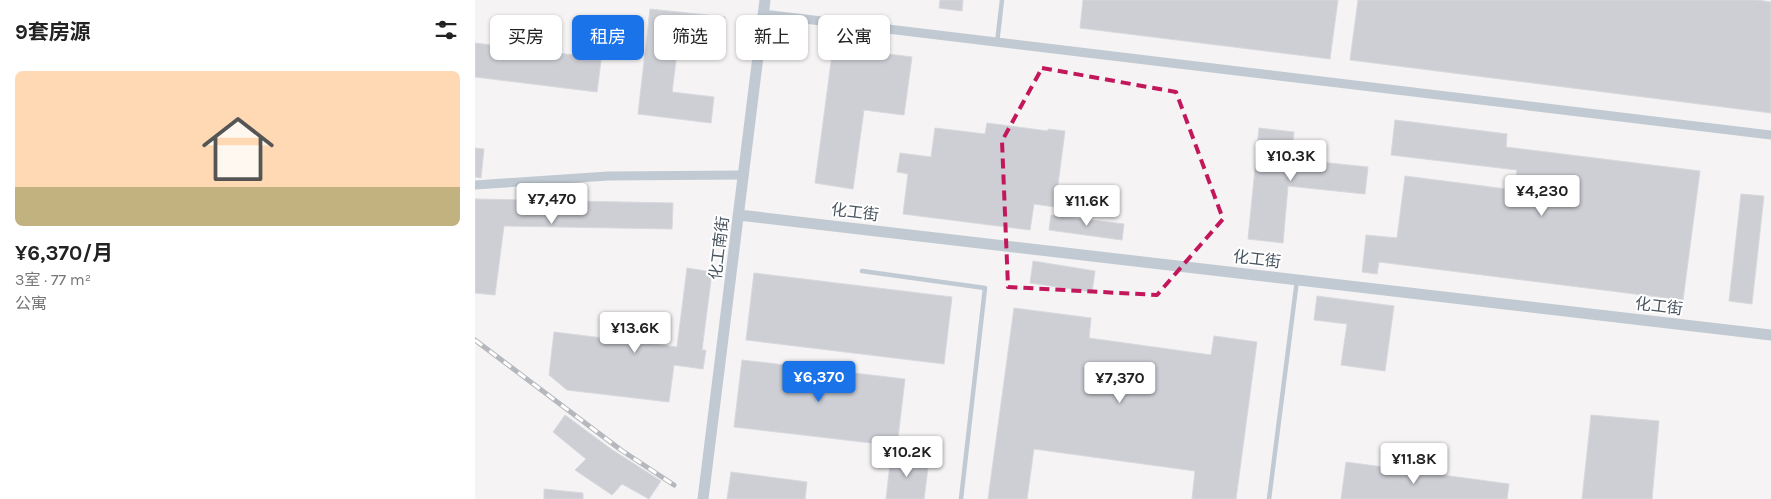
<!DOCTYPE html>
<html lang="zh">
<meta charset="utf-8">
<style>
:root{--surface:#fff;--page:#f2f2f2;--text:#222;--muted:#767676;--accent:#1a73e8}
body{margin:0;font-family:Karla,"Noto Sans SC",sans-serif;background:var(--page);color:var(--text);height:100vh;display:flex;flex-direction:column;font-size:19px;white-space:nowrap}
*{box-sizing:border-box;margin:0}
p{font-size:16px;color:var(--muted)}
.icon{flex:none;width:28px;height:28px;fill:none;stroke:currentColor;stroke-width:2;stroke-linecap:round;stroke-linejoin:round}
.map{position:relative;flex:1;overflow:hidden}
.details{display:flex;flex-direction:column;background:var(--surface);width:475px}
.details>*{flex:none}
.hud{position:absolute;left:15px;top:15px;width:475px;height:45px;display:flex;gap:10px}
.price{position:absolute;translate:-50% -42px;padding:0 11px;border-radius:5px;background:#fff;color:#222;font-size:16px;line-height:32px;filter:drop-shadow(0 1px 2px #0008)}
.price::after{content:'';position:absolute;left:50%;top:30px;width:15px;height:11px;margin-left:-8px;background:inherit;clip-path:polygon(0 0,100% 0,50% 100%)}
.price.current{background:var(--accent);color:#fff}
ul{padding:0;list-style:none}
li{display:grid;align-content:center;gap:10px;height:265px;padding:0 15px}
li span{display:grid;place-items:center;height:155px;border-radius:8px;color:#555}
li>.icon{margin-inline-start:auto}
span .icon{width:90px;height:90px;fill:#fffc;stroke-width:1}
li b{font-size:21px}
h2{display:flex;justify-content:space-between;align-items:center;height:60px;padding:0 15px;font-size:21px}
.pill{padding:0 18px;border-radius:8px;background:var(--surface);box-shadow:0 1px 4px #0004;font-size:18px;line-height:45px}
.pill.current{background:var(--accent);color:#fff}
main{display:flex;flex:1;min-height:0}
.map>svg:first-child{display:block}
.building{fill:#cdcfd5;stroke:#d7d9de}
.lines{fill:none;stroke-linecap:round;stroke-linejoin:round}
.service{stroke:#c1cad2;stroke-width:4.5}
.minor{stroke:#c1cad2;stroke-width:9}
.tertiary{stroke:#c1cad2;stroke-width:11}
.rail-casing{stroke:#b5b8bd;stroke-width:5}
.rail{stroke:#fff;stroke-width:3;stroke-dasharray:9;stroke-linecap:butt}
.marked{fill:none;stroke:#c2185b;stroke-width:4;stroke-dasharray:10 6;stroke-linejoin:round}
.labels{text-anchor:middle;dominant-baseline:central;stroke-width:4;stroke-linejoin:round;paint-order:stroke}
.street-label{font-size:16px;fill:#4a5661;stroke:#fff}
</style>
<main>
<section class="details">
<h2>9套房源<svg class="icon" aria-label="filters" viewBox="0 0 24 24"><path d="M4 7h16M4 17h16"/><circle cx="9" cy="7" r="2"/><circle cx="15" cy="17" r="2"/></svg></h2>
<ul>
<li><span style="background:linear-gradient(#ffd9b3 75%,#c2b280 0)"><svg class="icon" aria-label="home" viewBox="0 0 24 24"><path d="M3 11l9-7 9 7M6 9v11h12V9"/></svg></span><div><b>¥6,370/月</b><p>3室 · 77 m²</p><p>公寓</p></div></li>
</ul>
</section>
<div class="map">
<svg width="1296" height="499" viewBox="0 0 1296 499">
<rect width="100%" height="100%" fill="#f5f3f3"/>
<path class="building" d="M465 0H488L487 11 464 8Z
M608 0H863L855 59 605 28Z
M883 0H1282L1296 2V113L875 60Z
M175 9 250 17 247 42 204 37 197 92 239 97 236 123 163 114Z
M100 42 128 45 122 92 0 77V43L99 55Z
M358 47 437 57 429 115 389 110 378 189 340 183Z
M920 120 1032 134 1031 147 1225 171 1208 300 904 262 902 274 887 272 891 235 922 238 930 176 1039 190 1042 170 916 155Z
M512 123 573 131V129L590 131 580 207 559 204 555 230 428 214 433 174 422 172 425 153 456 157 460 128 510 134Z
M784 128 819 132 816 159 893 167 890 194 813 186 808 243 773 239Z
M0 148 9 149 6 178 0 177Z
M1266 194 1289 196 1277 304 1254 301Z
M0 199 198 203 197 229 29 226 20 295 0 293Z
M576 215 649 224 647 240 574 230Z
M558 261 620 271 617 292 555 283Z
M212 268 237 272 227 350H231L228 369 199 365 194 402 92 390 74 375 79 332 202 347Z
M279 273 477 297 469 364 271 340Z
M842 296 919 306 910 371 866 365 872 324 839 320Z
M539 308 616 318 614 338 736 355 739 336 782 342 761 499H717L720 471 559 449 552 499H513Z
M267 360 430 379 422 446 259 427Z
M90 415 136 449 186 481 174 499 147 484 137 495 100 470 111 459 78 432Z
M1116 415 1184 421 1177 499H1107Z
M416 455 454 460 449 499H411Z
M871 462 1034 484 1032 499H866Z
M256 472 332 482 330 499H252Z
M69 489 108 493V499H69Z"/>
<g class="lines">
<path class="service" d="M522 43 527 0
M387 271 510 288 486 499
M794 499 822 280"/>
<path class="minor" d="M288 14 1296 135
M0 185 133 176 269 175"/>
<path class="tertiary" d="M264 215 1296 335
M228 499 290 0"/>
<defs>
<path id="rail" d="M0 340 146 450 199 485"/>
</defs>
<use href="#rail" class="rail-casing"/>
<use href="#rail" class="rail"/>
</g>
<path class="marked" d="M567 68 701 92 748 219 682 295 533 287 527 141Z"/>
<g class="labels">
<g class="street-label">
<text transform="translate(380 212) rotate(7)">化工街</text>
<text transform="translate(244 248) rotate(-83)">化工南街</text>
<text transform="translate(782 259) rotate(7)">化工街</text>
<text transform="translate(1184 306) rotate(7)">化工街</text>
</g>
</g>
</svg>
<b class="price" style="left:816px;top:182px">¥10.3K</b>
<b class="price" style="left:1067px;top:217px">¥4,230</b>
<b class="price" style="left:77px;top:225px">¥7,470</b>
<b class="price" style="left:612px;top:227px">¥11.6K</b>
<b class="price" style="left:160px;top:354px">¥13.6K</b>
<b class="price current" style="left:344px;top:403px">¥6,370</b>
<b class="price" style="left:645px;top:404px">¥7,370</b>
<b class="price" style="left:432px;top:478px">¥10.2K</b>
<b class="price" style="left:939px;top:485px">¥11.8K</b>
<div class="hud">
<a class="pill">买房</a>
<a class="pill current">租房</a>
<a class="pill">筛选</a>
<a class="pill">新上</a>
<a class="pill">公寓</a>
</div>
</div>
</main>
